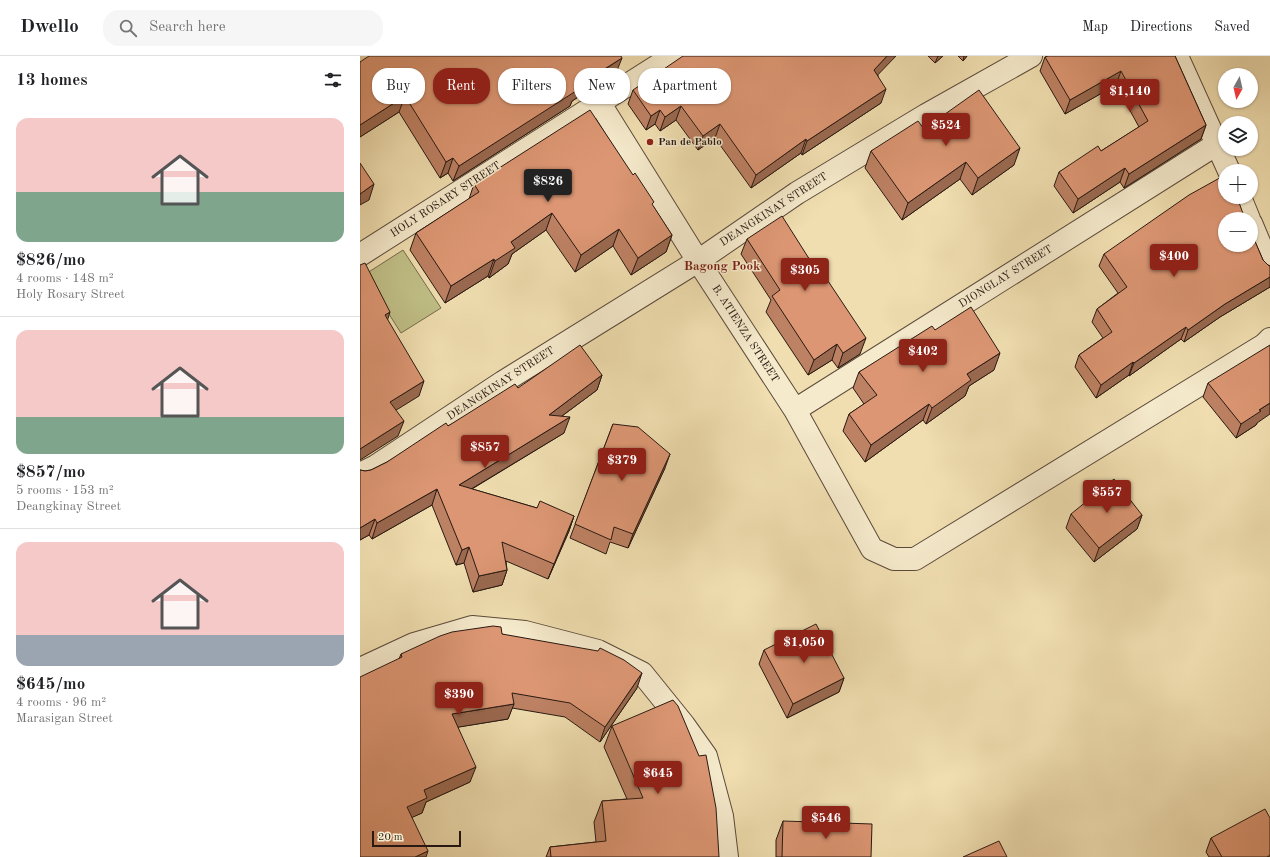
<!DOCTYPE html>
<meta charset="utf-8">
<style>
:root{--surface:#fff;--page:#f6f6f6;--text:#202124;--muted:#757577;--line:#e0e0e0;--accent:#8f2418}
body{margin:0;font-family:"Old Standard TT",serif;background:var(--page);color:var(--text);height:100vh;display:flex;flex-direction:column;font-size:15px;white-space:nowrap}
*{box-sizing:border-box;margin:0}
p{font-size:13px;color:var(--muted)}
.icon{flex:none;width:22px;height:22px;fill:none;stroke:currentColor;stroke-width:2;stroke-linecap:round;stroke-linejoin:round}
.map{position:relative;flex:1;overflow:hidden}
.panel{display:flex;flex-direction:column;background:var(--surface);width:360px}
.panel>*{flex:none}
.banner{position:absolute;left:12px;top:12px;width:380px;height:36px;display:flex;gap:8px}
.needle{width:26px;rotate:188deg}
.tools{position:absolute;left:858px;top:12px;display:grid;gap:8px}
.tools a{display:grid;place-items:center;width:40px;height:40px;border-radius:50%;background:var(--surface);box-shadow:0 1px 3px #0004;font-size:20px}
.scale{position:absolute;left:12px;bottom:10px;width:89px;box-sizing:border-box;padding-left:4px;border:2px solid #291912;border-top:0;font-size:11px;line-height:14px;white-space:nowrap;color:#291912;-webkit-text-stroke:3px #f5eacc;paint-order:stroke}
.price{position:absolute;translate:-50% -34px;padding:0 9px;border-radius:4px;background:var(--accent);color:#fff;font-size:13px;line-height:26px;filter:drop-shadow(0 1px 2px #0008)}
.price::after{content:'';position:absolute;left:50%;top:24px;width:12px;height:9px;margin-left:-6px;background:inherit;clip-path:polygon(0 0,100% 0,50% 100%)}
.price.current{background:#222;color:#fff}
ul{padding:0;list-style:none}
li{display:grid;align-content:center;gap:8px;height:212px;padding:0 16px}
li+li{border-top:1px solid var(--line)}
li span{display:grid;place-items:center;height:124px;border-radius:12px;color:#555}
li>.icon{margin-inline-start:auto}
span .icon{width:72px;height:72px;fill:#fffc;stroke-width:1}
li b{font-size:17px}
h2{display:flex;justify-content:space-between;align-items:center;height:48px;padding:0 16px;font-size:17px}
.chip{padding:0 14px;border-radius:16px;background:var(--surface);box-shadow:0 1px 3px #0004;font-size:14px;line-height:36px}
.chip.current{background:var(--accent);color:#fff}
header{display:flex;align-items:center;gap:24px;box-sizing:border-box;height:56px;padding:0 20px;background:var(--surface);border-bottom:1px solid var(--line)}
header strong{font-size:19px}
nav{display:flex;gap:22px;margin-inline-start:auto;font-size:14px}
.search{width:280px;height:36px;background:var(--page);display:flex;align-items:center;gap:10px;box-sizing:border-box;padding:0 14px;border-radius:16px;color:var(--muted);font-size:15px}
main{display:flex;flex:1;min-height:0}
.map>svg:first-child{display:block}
.green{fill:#c0bf87;stroke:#746c4c}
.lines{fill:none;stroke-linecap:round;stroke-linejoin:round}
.minor-casing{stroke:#5b4a3a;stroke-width:24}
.minor{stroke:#f5eacc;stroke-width:22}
.wall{fill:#bd8163;stroke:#291912}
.shaded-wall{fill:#9a6950;stroke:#291912}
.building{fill:#dc9673;stroke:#291912}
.poi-dot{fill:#8f2418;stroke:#f5eacc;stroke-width:1.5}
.labels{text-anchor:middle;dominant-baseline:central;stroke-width:3;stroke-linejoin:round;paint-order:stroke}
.poi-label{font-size:11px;font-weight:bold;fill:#291912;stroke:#f5eacc;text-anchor:start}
.street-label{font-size:11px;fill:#291912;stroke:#f5eacc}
.quarter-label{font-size:13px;font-weight:bold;fill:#7a1f14;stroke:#f5eacc}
</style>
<header>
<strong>Dwello</strong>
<div class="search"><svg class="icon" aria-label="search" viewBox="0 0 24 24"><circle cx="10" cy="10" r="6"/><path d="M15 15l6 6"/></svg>Search here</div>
<nav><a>Map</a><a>Directions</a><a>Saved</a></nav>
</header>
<main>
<section class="panel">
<h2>13 homes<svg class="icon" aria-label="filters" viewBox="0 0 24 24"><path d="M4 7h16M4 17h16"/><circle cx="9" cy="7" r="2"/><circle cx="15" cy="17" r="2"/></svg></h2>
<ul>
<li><span style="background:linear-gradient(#f6c9c9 60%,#7fa58c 0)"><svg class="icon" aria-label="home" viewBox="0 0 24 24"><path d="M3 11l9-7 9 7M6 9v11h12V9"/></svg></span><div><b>$826/mo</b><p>4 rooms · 148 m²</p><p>Holy Rosary Street</p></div></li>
<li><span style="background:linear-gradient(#f6c9c9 70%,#7fa58c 0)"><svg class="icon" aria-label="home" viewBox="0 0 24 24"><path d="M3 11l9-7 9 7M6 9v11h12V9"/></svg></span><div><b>$857/mo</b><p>5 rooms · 153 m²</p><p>Deangkinay Street</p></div></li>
<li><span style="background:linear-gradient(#f6c9c9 75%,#9aa5b1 0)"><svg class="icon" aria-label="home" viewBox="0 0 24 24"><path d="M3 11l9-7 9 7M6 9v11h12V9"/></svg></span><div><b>$645/mo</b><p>4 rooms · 96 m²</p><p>Marasigan Street</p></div></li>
</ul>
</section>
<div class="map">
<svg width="910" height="801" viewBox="0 0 910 801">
<rect width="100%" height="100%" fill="#f0deb0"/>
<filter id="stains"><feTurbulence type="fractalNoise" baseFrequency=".005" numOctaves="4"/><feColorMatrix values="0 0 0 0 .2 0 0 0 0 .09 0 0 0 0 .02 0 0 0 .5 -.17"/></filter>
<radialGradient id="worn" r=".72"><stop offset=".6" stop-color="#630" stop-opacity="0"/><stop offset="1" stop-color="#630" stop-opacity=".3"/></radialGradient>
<path class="green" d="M43 194 81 252 41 277 4 219Z"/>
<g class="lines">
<defs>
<path id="minor" d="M817 0 869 115
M239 46 338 205 435 354 512 493 534 503H555L904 289 910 283
M880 141 889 163
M891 167 910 212
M0 199 313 0
M435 354 857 88
M0 418 16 410 143 326 338 205 437 137 566 59 671 0
M0 613 54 588 112 571 165 576 238 595 282 617 324 669 346 700 362 760 367 801"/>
</defs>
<use href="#minor" class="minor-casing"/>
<use href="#minor" class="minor"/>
</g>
<path class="wall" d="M568 0H583L575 7Z
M598 0H607L603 5Z
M815 0 846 69 841 83 764 132 760 126 713 157 694 130 699 116 741 95 779 71 756 29 705 58 680 15 685 1Z
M0 6 256 17 212 45 210 50 93 125 88 117 80 122 39 56 0 81Z
M518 19 521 47 442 99 441 97 391 132 355 82 338 94 316 64 300 75 295 68 286 74 268 48 273 34Z
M564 73 654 109 612 139 600 123 542 164 505 112 511 95Z
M114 128 293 150 312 179 306 196 271 219 253 190 215 216 186 174 152 198 148 208 129 222 128 220 85 247 50 194 56 177 109 143Z
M882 156 903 204 908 209 910 210V231L860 261 824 286 821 283 769 320V319L736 342 715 311 719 299 743 282 732 266 737 253 758 237 739 210 744 198Z
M387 183 500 298 478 312 472 304 448 319 406 256 411 244 381 198Z
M575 274 634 314 609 330 605 340 566 368 563 364 505 406 483 375 489 358 504 348 493 332 499 316Z
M242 319 237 334 202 360 204 377 112 433 177 452 214 460 209 475 188 523 146 505 147 514 142 529 113 536 104 507 96 509 72 449 12 483 9 479 0 484V414L5 415 11 414 27 406 88 370 158 332Z
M848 327 897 367 896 369 876 382 843 341Z
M253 368 305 412 268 492 250 486 246 498 210 482Z
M711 458 782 459 777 473 734 506 706 472Z
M142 578 277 632 240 686 205 661 152 652 148 663 98 671 110 726 66 746 62 757 52 761 0 801 39 603 41 598Z
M404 594 484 622 479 636 427 662 399 608Z
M252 670 359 801H186L190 791 236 786 234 766 242 745 267 743 244 691Z
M423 765 511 801H416V784Z
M851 782 910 801H849L846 796Z"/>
<path class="shaded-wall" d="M527 0H536L509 28 514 14Z
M578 0H583L575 7Z
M604 0H607L603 5Z
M262 2 256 17 212 45 210 50 93 125 99 110Z
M761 15 756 29 705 58 710 44Z
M526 33 521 47 442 99 447 85Z
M45 40 39 56 0 81V69Z
M321 50 316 64 300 75 305 61Z
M300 54 295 68 286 74 291 60Z
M360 68 355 82 338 94 343 80Z
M846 69 841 83 764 132 769 118Z
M446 83 441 97 391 132 396 119Z
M660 92 654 109 612 139 618 122Z
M93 102 88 117 80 122 86 106Z
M606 106 600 123 542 164 548 147Z
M765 112 760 126 713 157 718 143Z
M14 128 9 144 0 149V138Z
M192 157 186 174 152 198 148 208 129 222 135 205 151 186Z
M259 173 253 190 215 216 221 199Z
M312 179 306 196 271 219 278 202Z
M134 203 128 220 85 247 91 230Z
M910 221V231L860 261 824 286 828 274 865 248Z
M30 256 25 272V259Z
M826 271 821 283 769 320 774 307Z
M506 282 500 298 478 312 483 297Z
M477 288 472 304 448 319 454 304Z
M640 297 634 314 609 330 605 340 566 368 572 352 607 318Z
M773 306 769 319 736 342 741 329Z
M242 319 237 334 183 374 189 359Z
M64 325 59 340 25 361 30 346Z
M910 347V358L897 367 896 369 876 382 881 368 899 354Z
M569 348 563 364 505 406 511 389Z
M210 361 204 377 93 444 99 429Z
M44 365 38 380 0 404V393Z
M310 398 305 412 268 492 273 478Z
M77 433 72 449 12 483 17 467Z
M782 459 777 473 734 506 739 492Z
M214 460 209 475 188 523 194 508Z
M15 463 9 479 0 484V472Z
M109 491 104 507 96 509 102 494Z
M147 514 142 529 113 536 119 520Z
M282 617 277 632 240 686 245 671Z
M484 622 479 636 427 662 433 648Z
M154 648 148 663 87 673 92 658Z
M116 711 110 726 66 746 62 757 42 766 47 751 64 734Z
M68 795 66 801H55Z"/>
<path class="building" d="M9 0H261L262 2 214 32 216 35 99 110 93 102 86 106 45 40 0 69V6Z
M323 0H527L514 14 526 33 447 85 446 83 396 119 360 68 343 80 321 50 305 61 300 54 291 60 273 34Z
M688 0H815L846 69 769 118 765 112 718 143 699 116 738 90 741 95 788 65 761 15 710 44 685 1Z
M619 34 660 92 618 122 606 106 548 147 511 95 558 65 564 73Z
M230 54 273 119 275 117 294 146 292 148 312 179 278 202 259 173 221 199 192 157 151 186 155 192 135 205 134 203 91 230 56 177 119 136 114 128Z
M0 107 14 128 0 138Z
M865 119V141H877L885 163H865V189H891V176L903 204 908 209 910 210V221L865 248 828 274 826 271 774 307 773 306 741 329 719 299 752 276 737 253 767 231 744 198 829 139Z
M422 160 455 212 458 210 506 282 483 297 477 288 454 304 412 240 420 234 387 183Z
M5 207 30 256 25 259 64 325 30 346 44 365 0 393V209Z
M611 251 640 297 607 318 611 324 572 352 569 348 511 389 489 358 517 339 499 316 572 270 575 274Z
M220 289 242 319 189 359 210 361 99 429 177 452 180 445 214 460 194 508 142 486 147 514 119 520 109 491 102 494 77 433 17 467 15 463 0 472V414L5 415 11 414 27 406 86 367 88 370 155 328 158 332Z
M910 289V347L899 354 901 355 881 368 848 327Z
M253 368 278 371 310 398 273 478 254 471 251 484 215 468Z
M754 423 782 459 739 492 711 458Z
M456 568 484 622 433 648 404 594Z
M133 570 141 571 142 578 238 595 240 592 264 604 282 617 245 671 210 647 152 637 154 648 92 658 116 711 64 734 67 742 47 751 68 795 55 801H0V621L42 601 41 598 80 580 92 576Z
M313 644 318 650 339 700 346 699 356 752 359 801H191L190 791 246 785 242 745 283 742 252 670Z
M905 753 910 762V799L907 801H862L851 782Z
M423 765 512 768 511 801H422Z
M639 785 647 801H603Z"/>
<circle class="poi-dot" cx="290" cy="86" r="4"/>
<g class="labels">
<g class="poi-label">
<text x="298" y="86">Pan de Pablo</text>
</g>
<g class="street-label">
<text transform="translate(86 144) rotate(-33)">HOLY ROSARY STREET</text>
<text transform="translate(414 154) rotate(-33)">DEANGKINAY STREET</text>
<text transform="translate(646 221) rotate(-32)">DIONGLAY STREET</text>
<text transform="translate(385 278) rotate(57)">B. ATIENZA STREET</text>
<text transform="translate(141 328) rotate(-33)">DEANGKINAY STREET</text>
</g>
<g class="quarter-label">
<text x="362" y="210">Bagong Pook</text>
</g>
</g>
<rect width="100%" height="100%" filter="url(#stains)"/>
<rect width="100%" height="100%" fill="url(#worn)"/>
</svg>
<div class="tools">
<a><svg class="needle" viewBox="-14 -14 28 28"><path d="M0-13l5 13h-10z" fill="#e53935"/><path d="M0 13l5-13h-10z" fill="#757577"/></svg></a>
<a><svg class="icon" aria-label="layers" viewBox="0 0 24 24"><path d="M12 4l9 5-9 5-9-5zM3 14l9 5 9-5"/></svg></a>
<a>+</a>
<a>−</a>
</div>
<div class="scale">20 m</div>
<b class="price" style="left:770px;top:57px">$1,140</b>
<b class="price" style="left:586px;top:91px">$524</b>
<b class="price current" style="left:188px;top:147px">$826</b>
<b class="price" style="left:814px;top:222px">$400</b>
<b class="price" style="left:445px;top:236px">$305</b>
<b class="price" style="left:563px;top:317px">$402</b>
<b class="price" style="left:125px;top:413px">$857</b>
<b class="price" style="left:262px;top:426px">$379</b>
<b class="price" style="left:747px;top:458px">$557</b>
<b class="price" style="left:444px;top:608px">$1,050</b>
<b class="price" style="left:99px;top:660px">$390</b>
<b class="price" style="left:298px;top:739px">$645</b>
<b class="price" style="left:466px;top:784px">$546</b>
<div class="banner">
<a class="chip">Buy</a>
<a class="chip current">Rent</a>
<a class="chip">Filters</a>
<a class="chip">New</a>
<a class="chip">Apartment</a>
</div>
</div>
</main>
